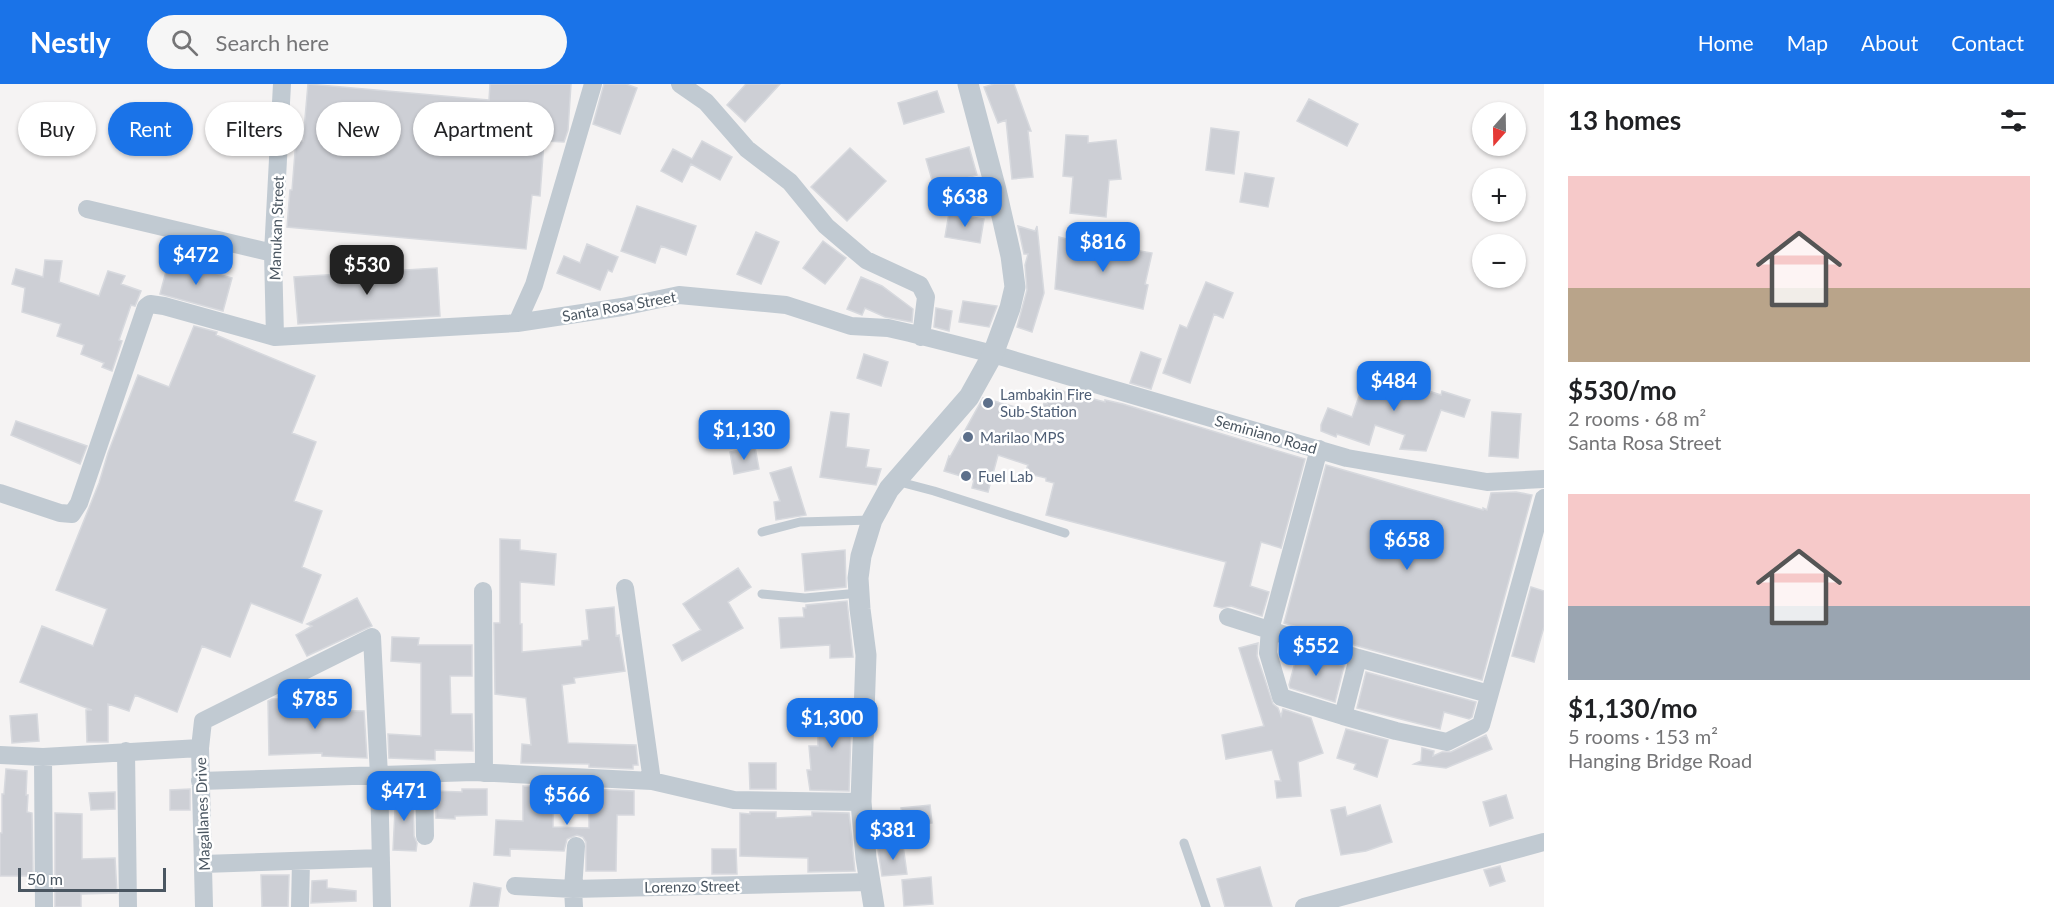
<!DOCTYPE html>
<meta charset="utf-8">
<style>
:root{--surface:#fff;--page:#f6f6f6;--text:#202124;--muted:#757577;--accent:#1a73e8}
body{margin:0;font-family:Lato,sans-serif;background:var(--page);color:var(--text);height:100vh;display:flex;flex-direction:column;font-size:22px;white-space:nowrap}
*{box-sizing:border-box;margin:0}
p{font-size:20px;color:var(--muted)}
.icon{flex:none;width:33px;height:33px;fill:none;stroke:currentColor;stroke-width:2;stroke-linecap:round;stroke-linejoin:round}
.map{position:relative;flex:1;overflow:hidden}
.side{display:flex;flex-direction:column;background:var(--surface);width:510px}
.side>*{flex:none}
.banner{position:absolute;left:18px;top:18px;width:570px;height:54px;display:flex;gap:12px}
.needle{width:39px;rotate:200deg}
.controls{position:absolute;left:1472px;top:18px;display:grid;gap:12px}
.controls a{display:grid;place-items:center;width:54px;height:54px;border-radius:50%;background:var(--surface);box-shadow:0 2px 4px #0004;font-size:30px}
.scale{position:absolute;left:18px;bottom:15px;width:148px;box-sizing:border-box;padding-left:6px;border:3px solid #4a5661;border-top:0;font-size:16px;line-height:21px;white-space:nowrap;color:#4a5661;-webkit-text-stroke:4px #fff;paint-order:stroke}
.price{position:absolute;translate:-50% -51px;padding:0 14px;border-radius:12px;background:var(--accent);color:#fff;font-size:20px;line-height:39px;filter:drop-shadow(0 2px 3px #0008)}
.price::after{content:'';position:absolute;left:50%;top:36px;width:18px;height:14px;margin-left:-9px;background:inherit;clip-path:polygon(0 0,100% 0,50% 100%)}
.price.on{background:#222;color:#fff}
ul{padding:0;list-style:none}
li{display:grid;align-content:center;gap:12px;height:318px;padding:0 24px}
li span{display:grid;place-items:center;height:186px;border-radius:0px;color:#555}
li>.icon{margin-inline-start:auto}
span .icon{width:108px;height:108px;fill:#fffc;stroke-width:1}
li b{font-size:26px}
h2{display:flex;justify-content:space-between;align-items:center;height:72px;padding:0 24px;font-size:26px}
.tag{padding:0 21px;border-radius:27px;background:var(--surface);box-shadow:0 2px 4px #0004;font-size:21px;line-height:54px}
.tag.on{background:var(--accent);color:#fff}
header{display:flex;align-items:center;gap:36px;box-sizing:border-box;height:84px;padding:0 30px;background:var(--accent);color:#fff}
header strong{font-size:28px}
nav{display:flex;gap:33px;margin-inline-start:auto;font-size:21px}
.search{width:420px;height:54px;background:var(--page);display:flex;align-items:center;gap:15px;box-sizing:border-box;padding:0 21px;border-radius:33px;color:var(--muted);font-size:22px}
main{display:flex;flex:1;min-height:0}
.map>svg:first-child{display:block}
.building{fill:#cdcfd5;stroke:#d7d9de;stroke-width:1.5}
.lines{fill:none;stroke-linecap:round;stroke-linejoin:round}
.service{stroke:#c1cad2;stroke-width:9}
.minor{stroke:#c1cad2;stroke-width:18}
.tertiary{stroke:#c1cad2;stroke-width:21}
.service-dot{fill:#5c6f8a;stroke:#fff;stroke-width:2}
.labels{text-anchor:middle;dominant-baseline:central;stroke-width:5;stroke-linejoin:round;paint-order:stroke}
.street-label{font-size:15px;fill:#4a5661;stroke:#fff}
.service-label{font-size:15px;fill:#4e5e75;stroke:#fff;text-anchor:start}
</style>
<header>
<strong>Nestly</strong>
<div class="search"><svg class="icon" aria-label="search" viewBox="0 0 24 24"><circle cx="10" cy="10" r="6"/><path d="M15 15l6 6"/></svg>Search here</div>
<nav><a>Home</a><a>Map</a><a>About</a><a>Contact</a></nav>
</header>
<main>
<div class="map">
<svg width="1544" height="823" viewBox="0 0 1544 823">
<rect width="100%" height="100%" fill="#f5f3f3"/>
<path class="building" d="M308 0 489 16 490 0H571L568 46 564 58 544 57 540 112 532 111 526 165 287 143 290 106H292L296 56 303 57Z
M604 0H626L637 4 620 50 593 40Z
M746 0H780L745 38 727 21Z
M994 0H1014L1031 47H1028L1033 93 1012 95 1006 36 998 39 984 3Z
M937 7 944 28 904 40 898 19Z
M1309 15 1358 40 1347 62 1297 37Z
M1211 44 1239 48 1234 90 1206 86Z
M1066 51 1088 52V59L1116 56 1121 95 1109 96 1106 133 1070 129 1073 93 1063 92Z
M702 57 732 73 720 96 691 80 682 98 661 87 673 65 692 75Z
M969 63 977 91 934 103 926 75Z
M850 64 886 97 847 137 811 103Z
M1245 89 1274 94 1268 123 1240 118Z
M637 122 696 142 686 171 661 162 655 179 621 167Z
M949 129 984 135 980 159 945 153Z
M1018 142 1035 147 1037 142 1044 209 1032 248 1017 243 1027 206 1025 181 1028 170H1024Z
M756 148 779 158 761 200 737 190Z
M1059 153 1123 170 1124 164 1152 169 1145 200 1148 201 1143 225 1055 205Z
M823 157 846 174 825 200 803 184Z
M587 160 618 173 612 188 608 186 600 206 557 189 564 172 580 179Z
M45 176 62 177 59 198 99 212 108 187 125 192 121 200 141 207 135 222 131 221 119 256 122 257 112 287 102 283 104 279 81 270 84 261 57 252 61 240 22 228 25 204 12 200 16 185 43 193Z
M169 176 232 194 223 227 160 210Z
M437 184 440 232 298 240 294 193Z
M861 193 882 202 913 225 912 238 885 233 865 224 862 231 847 225Z
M1206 198 1233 209 1223 234 1214 230 1190 299 1163 289 1180 241 1187 244Z
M963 217 997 222 989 243 959 238Z
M936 224 952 227 949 247 934 243Z
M194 242 217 248 216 251 315 292 292 349 316 358 294 417 322 427 302 483 321 491 302 539 251 519 230 573 202 562 177 628 135 611 129 627 108 620V658H87L86 626H92L20 598 42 542 93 562 107 525 56 506 99 399 108 369 138 291 169 303Z
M1141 268 1161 275 1151 305 1130 299Z
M864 270 888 278 881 302 857 294Z
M1368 285 1392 292 1391 295 1441 311 1442 307 1470 316 1464 333 1441 326 1426 367 1400 365 1405 351 1375 341 1369 361 1337 350 1336 353 1321 347V341L1328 324 1352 333Z
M1051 304 1105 318V316L1123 320 1305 375 1281 464 1261 458 1250 502 1269 508 1262 532 1231 522 1222 524 1214 522 1226 478 1046 431 1054 399 1046 397V394L1025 389 1028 381 998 371 988 408 972 404 974 396 944 387 949 372 950 373 983 314 1041 330 1044 319 1047 320Z
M831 328 849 330 846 363 869 366 866 383 881 385 876 401 820 393Z
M1492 328 1521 330 1518 374 1489 372Z
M16 337 87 362 80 380 11 351Z
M755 363 759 385 734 390 730 368Z
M1326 381 1483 426V424L1487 426 1491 409 1516 408 1532 411 1482 596 1361 563 1284 539Z
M791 383 806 431 776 436 774 418 780 417 770 389Z
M500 455 520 456V466L556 470 554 501 520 498V540H522V568L582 562V557L589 556 586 526 614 523 616 552 619 551 625 587 574 594 575 599 562 601 568 659 636 661 638 681H633V685L589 683V680L521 679 522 660 531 661 526 614 495 610 494 539H500Z
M845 466 846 503 805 507 802 470Z
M738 484 751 503 728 518 743 544 682 577 673 561 701 546 683 520Z
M1531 503 1544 507V543L1534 578 1512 572Z
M357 514 372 542 307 572 296 551 312 542 307 540Z
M847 517 853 573 830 574V561L781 564 779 534 804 533 803 524H806V521Z
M392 553 419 554 418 561H472V592H450L451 630H472L473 667 435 666V676L389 674 388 650 421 652V579L391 577Z
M1258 559 1257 572 1273 620 1278 624 1281 632 1283 625 1311 634 1323 669 1298 678 1301 712 1277 714 1275 697H1281L1272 666 1226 675 1222 651 1264 642 1239 564Z
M1298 567 1344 582 1335 618 1290 604 1289 601Z
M1366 588 1476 618 1472 633 1469 635 1444 628 1440 645 1357 624Z
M272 615H316V626L364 627 367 674 322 672V669L269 671 268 617Z
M818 619H852L849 707 810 706 807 686H811L809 662H818Z
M37 630 39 657 12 659 10 632Z
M1346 645 1388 656 1377 693 1354 685 1356 680 1337 674Z
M1486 651 1492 665 1446 684 1414 680 1421 677 1422 664 1434 667 1433 672 1442 668H1451Z
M749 679H776V705H750Z
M6 685 27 687 26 711H28L27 728 32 729 33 792H0V749H2V710H4Z
M523 702 553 703V743L589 744V705L634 707V731H617L616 787H586V758L583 753 577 751 567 755 564 767 510 765V772L494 771 496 736 523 737Z
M190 705V726H170V706Z
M462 705H487V731L455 732V735L436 734V707L462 708Z
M396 706H413L414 752 417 759 416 767 393 766Z
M115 708V725L91 726 89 709Z
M1506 711 1513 734 1490 742 1483 718Z
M930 721 932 739 926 740 927 748 904 750 901 724Z
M1380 721 1392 758 1366 767 1341 771 1331 726 1345 723 1347 732Z
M750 728H776V734L812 732V728L849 729 855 787 808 788V774L740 772V729L750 730Z
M55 729 82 730V775L115 774 117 809 81 810V823H55Z
M903 761 907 790 882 792 878 765Z
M712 765H736L737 790H712Z
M1500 782 1505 797 1490 802 1484 786Z
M1260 783 1272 823H1225L1217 795Z
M261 791H289L288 823H262Z
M931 793 933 820 904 822 902 796Z
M327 796V804L356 807V817L311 819 312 797Z
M474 799 501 804 498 823H470Z"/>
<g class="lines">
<path class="service" d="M896 397 934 407 1065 449
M762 448 800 438 872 436
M762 510 805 514 859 509
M1184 759 1206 823"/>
<path class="minor" d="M680 0 706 18 747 65 790 98 826 142 866 176 920 201 926 213 921 253
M87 125 273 169
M517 239 534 201 593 0
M275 253 273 169 282 0
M1319 365 1270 546 1268 569 1281 613 1343 632
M0 409 60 429 72 430 79 419 146 223 150 220 164 222 275 253 517 239 622 223 679 211 786 221 851 242 888 244 910 249 993 270 1347 374 1487 398 1544 395
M625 504 652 697
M483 507 484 689
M1228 533 1358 574 1489 610
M1358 574 1343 632 1396 647 1447 658 1481 641 1544 414
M126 667 128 823
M0 671 43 673 200 664
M43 673 44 823
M424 691 425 752
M200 697 473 688 652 697 734 716 861 718
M203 780 381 774
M515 802 573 805 869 798
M204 823 200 664 203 637 372 553 379 692 382 823
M300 823 301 777
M574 823 573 805 576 762
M1304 823 1544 758"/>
<path class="tertiary" d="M874 823 866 774 861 718 866 571 860 525 858 494 861 472 872 436 889 405 969 313 993 270 1010 224 1015 203 1011 172 996 106 968 0"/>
</g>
<g class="service-dot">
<circle cx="988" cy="319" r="6"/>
<circle cx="968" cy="353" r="6"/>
<circle cx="966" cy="392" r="6"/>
</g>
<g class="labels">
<g class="street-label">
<text transform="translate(276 144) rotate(-88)">Manukan Street</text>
<text transform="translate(619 222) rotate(-10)">Santa Rosa Street</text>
<text transform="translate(1266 350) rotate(16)">Seminiano Road</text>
<text transform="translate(202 730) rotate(-92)">Magallanes Drive</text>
<text transform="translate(692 802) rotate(-1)">Lorenzo Street</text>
</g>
<g class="service-label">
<text x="1000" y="310">Lambakin Fire<tspan x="1000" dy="17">Sub-Station</tspan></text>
<text x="980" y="353">Marilao MPS</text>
<text x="978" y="392">Fuel Lab</text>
</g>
</g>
</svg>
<div class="controls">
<a><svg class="needle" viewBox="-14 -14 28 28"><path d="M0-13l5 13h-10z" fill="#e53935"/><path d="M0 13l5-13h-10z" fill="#757577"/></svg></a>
<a>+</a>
<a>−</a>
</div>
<div class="scale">50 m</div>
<b class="price" style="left:965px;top:144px">$638</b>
<b class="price" style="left:1103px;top:189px">$816</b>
<b class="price" style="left:196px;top:202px">$472</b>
<b class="price on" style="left:367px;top:212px">$530</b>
<b class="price" style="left:1394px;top:328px">$484</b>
<b class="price" style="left:744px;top:377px">$1,130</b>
<b class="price" style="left:1407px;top:487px">$658</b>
<b class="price" style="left:1316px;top:593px">$552</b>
<b class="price" style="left:315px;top:646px">$785</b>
<b class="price" style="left:832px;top:665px">$1,300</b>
<b class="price" style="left:404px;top:738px">$471</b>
<b class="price" style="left:567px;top:742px">$566</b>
<b class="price" style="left:893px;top:777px">$381</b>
<div class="banner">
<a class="tag">Buy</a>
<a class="tag on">Rent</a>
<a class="tag">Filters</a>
<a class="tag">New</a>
<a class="tag">Apartment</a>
</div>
</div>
<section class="side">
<h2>13 homes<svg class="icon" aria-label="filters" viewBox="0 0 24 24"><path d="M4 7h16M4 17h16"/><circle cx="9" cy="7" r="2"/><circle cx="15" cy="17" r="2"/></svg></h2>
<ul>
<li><span style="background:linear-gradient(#f6c9c9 60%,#b9a48a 0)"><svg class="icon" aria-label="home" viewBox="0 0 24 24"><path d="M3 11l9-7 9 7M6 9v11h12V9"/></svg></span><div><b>$530/mo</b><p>2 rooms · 68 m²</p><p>Santa Rosa Street</p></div></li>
<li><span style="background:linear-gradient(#f6c9c9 60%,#9aa5b1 0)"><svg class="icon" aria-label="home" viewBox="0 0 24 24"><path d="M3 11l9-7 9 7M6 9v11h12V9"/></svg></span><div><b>$1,130/mo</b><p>5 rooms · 153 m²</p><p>Hanging Bridge Road</p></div></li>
</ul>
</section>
</main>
